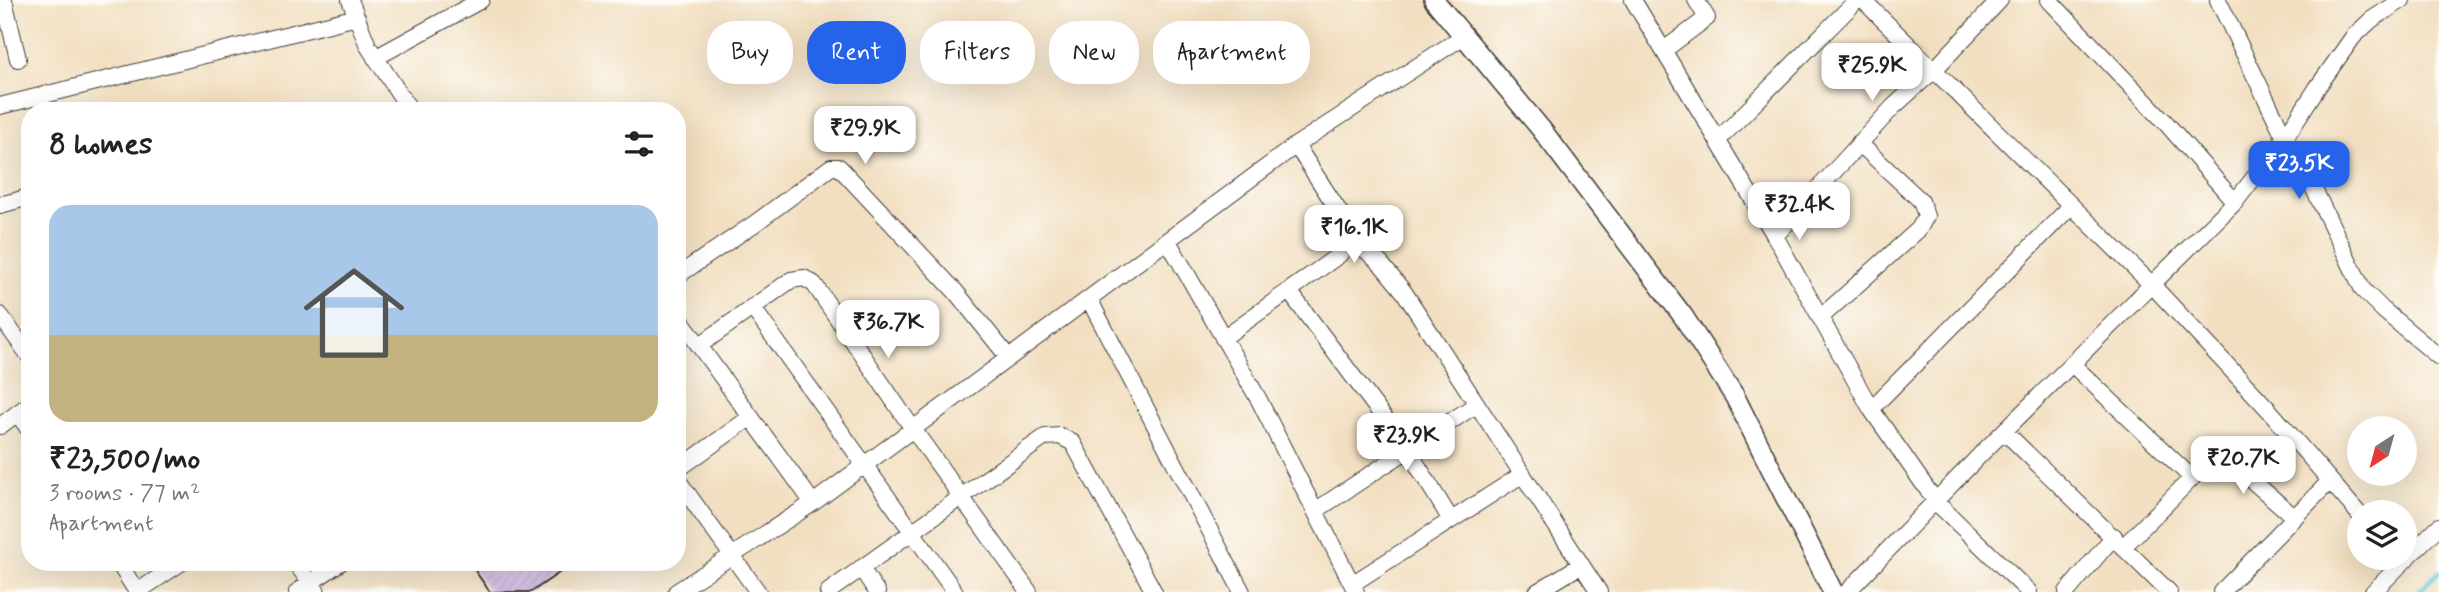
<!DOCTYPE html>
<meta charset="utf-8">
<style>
:root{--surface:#fff;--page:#f2f2f2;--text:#222;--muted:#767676;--accent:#2563eb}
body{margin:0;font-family:Mynerve,sans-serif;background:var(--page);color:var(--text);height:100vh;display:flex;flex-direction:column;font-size:26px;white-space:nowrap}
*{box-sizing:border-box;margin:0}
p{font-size:23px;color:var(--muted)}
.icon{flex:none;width:38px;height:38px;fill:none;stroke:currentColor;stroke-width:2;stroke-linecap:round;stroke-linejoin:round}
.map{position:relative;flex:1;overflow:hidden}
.details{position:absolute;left:21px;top:102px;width:665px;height:469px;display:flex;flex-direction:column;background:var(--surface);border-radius:28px;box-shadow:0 7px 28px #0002}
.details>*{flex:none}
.top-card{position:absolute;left:707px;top:21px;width:665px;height:63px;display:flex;gap:14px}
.needle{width:46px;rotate:216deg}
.fabs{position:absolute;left:2347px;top:416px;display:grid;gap:14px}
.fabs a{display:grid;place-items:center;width:70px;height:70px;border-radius:50%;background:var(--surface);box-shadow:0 7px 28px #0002;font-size:35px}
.price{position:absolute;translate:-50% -60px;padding:0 16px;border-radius:14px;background:#fff;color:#222;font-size:23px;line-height:46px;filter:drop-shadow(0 2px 4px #0008)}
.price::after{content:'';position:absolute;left:50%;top:42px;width:21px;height:16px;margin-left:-10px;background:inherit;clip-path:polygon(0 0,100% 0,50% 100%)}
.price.current{background:var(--accent);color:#fff}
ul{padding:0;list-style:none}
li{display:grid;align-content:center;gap:14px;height:371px;padding:0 28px}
li span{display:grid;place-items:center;height:217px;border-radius:21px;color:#555}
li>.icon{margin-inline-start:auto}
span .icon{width:126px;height:126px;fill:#fffc;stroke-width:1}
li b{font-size:30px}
h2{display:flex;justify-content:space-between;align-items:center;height:84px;padding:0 28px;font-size:30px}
.chip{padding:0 24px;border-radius:28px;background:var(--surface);box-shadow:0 7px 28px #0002;font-size:24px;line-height:63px}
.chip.current{background:var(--accent);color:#fff}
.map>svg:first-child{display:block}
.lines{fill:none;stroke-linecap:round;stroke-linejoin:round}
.stream{stroke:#5cc2da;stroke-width:5}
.building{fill:url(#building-hatch)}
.minor-casing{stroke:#3c3935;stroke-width:18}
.tertiary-casing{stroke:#3c3935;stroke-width:22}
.minor{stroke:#fff;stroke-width:16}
.tertiary{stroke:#fff;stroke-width:19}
</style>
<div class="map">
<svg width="2439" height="592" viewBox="0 0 2439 592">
<defs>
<pattern id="building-hatch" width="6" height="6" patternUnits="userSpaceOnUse" patternTransform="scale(1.75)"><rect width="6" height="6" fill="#cdb4e3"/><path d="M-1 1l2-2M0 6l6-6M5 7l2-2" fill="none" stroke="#af9ac2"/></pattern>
</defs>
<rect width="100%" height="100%" fill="#fdfcf7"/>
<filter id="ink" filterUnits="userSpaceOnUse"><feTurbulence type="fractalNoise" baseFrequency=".0143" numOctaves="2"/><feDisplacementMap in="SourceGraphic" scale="14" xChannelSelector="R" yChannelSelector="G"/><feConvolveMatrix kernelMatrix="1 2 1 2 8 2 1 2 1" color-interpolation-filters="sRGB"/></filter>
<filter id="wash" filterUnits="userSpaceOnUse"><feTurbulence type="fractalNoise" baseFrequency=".00686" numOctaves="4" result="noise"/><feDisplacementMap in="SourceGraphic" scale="28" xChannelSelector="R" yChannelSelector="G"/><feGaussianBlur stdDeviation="1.57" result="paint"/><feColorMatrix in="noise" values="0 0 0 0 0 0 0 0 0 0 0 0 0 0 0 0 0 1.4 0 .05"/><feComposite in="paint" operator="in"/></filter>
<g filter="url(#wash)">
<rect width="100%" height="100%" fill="#f2dfc1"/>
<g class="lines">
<path class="stream" d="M2418 592 2439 572"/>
</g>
<g id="blocks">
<path class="building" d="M469 562H575L531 592H490Z"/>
</g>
</g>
<g filter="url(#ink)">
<use href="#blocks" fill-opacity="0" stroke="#3c3935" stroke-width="2"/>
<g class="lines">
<defs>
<path id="minor" d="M4 0 18 59
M350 0 368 46 410 110
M1633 0 1775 236 1871 409 1936 502 2029 592
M1863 0 2152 285 2269 410 2359 514
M2049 0 2166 123 2235 202
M2218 0 2285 138 2309 179 2363 290 2383 310 2439 357
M1664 50 1707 18 1696 0
M375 58 481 0
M0 106 357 17
M1718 140 1857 0
M0 205 30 197
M1349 235 1381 264 1404 292 1599 592
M1775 236 1893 107 1934 70 2000 0
M1168 241 1259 400 1356 592
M677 276 754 224 831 167H839L955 291 1009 358
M1289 291 1408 450 1451 520
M1089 299 1242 592
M752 307 955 592
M0 315 30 357
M677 315 813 503
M1820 318 1919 229 1926 216 1921 201 1859 143
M1223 338 1339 255C1347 243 1349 236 1346 222L1296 145
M700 345 791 280 804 278 814 284 913 429 1029 592
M2073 365 2192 478 2124 546
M1871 409 2071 206
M17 413 30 431
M0 426 30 404
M2004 431 2169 592
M677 470 751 417
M2192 478 2213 458 2224 456 2294 517
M677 479 758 592
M1315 511 1477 404
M118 562 137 592 182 562
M295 562 317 592
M861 568 877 592
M1352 584 1523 474
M297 592 341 562
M676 592 813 503 1296 145 1464 36
M828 592 1045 437 1060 436 1073 443 1154 592
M1537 592 1581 565
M1847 592 1982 453 2235 202 2285 138 2317 88 2353 37 2371 20 2402 0
M2067 592 2114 536
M2221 592 2329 482
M2373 592 2439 526"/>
<path id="tertiary" d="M1434 0 1541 129 1683 316 1735 397 1833 592"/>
</defs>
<use href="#minor" class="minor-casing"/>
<use href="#tertiary" class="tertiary-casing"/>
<use href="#minor" class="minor"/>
<use href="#tertiary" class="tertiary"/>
</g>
</g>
</svg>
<div class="fabs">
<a><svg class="needle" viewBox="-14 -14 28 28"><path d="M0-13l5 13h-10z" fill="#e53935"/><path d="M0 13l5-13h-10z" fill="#767676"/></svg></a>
<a><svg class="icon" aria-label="layers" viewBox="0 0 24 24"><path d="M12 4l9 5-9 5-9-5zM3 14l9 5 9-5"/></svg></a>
</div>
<b class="price" style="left:1872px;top:103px">₹25.9K</b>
<b class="price" style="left:865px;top:166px">₹29.9K</b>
<b class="price current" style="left:2299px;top:201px">₹23.5K</b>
<b class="price" style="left:1799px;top:242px">₹32.4K</b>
<b class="price" style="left:1354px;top:265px">₹16.1K</b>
<b class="price" style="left:888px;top:360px">₹36.7K</b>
<b class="price" style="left:1406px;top:473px">₹23.9K</b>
<b class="price" style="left:2243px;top:496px">₹20.7K</b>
<div class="top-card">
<a class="chip">Buy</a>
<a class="chip current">Rent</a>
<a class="chip">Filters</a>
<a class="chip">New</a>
<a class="chip">Apartment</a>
</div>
<section class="details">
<h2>8 homes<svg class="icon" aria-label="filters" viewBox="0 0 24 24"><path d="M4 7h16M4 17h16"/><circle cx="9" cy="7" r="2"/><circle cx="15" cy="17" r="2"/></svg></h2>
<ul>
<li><span style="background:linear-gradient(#a9c7e8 60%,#c2b280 0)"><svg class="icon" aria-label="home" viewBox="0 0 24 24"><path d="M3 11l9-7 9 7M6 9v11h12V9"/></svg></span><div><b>₹23,500/mo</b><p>3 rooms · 77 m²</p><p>Apartment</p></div></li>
</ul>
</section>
</div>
